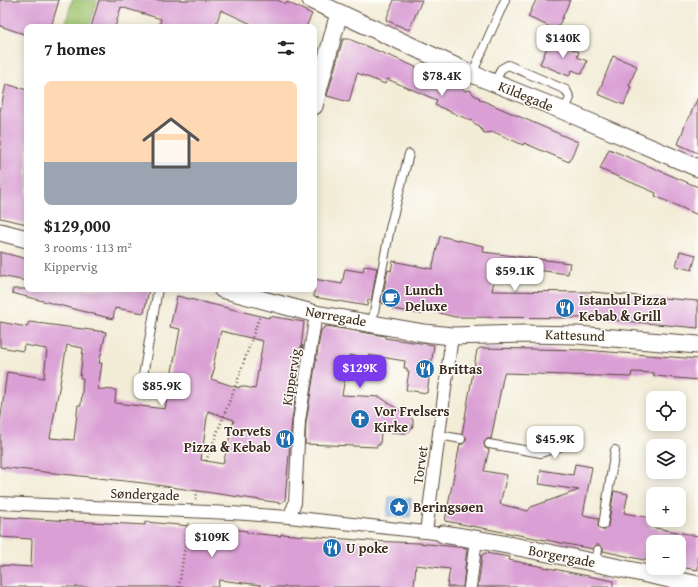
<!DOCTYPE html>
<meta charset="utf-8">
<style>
:root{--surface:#fff;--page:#f6f6f6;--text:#202124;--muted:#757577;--accent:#7c3aed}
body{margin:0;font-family:"Gentium Book Plus",serif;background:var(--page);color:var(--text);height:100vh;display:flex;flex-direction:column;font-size:15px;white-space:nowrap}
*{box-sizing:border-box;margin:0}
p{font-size:13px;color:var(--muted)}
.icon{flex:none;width:22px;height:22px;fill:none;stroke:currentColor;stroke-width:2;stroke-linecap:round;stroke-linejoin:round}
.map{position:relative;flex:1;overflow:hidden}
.details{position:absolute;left:24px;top:24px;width:293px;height:268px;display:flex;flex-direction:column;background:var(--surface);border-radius:8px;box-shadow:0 2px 10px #0003}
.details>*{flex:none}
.tools{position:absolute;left:646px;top:391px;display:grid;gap:8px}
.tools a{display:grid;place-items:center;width:40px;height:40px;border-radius:8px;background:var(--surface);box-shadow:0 2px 10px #0003;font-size:20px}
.price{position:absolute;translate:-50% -34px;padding:0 9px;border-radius:8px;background:#fff;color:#222;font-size:13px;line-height:26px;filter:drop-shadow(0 1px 2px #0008)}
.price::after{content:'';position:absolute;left:50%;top:24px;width:12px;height:9px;margin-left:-6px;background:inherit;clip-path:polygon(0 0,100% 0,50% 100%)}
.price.on{background:var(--accent);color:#fff}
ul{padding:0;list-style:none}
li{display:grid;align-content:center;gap:8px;height:212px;padding:0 20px}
li span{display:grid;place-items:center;height:124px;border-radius:8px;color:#555}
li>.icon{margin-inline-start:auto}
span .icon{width:72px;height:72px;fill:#fffc;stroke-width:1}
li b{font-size:17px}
h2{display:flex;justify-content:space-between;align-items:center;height:48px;padding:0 20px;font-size:17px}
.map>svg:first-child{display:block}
.green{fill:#9fc46f;stroke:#6d7746}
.water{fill:#85b6f1;stroke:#607088}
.building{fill:#da9fd4;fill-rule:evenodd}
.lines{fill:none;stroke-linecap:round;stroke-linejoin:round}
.service-casing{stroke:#57473a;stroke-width:10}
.pedestrian-casing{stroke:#57473a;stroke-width:14}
.minor-casing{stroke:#57473a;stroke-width:19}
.path{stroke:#57473a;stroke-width:2.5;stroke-dasharray:1 3;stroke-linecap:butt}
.service{stroke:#fff;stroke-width:8}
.pedestrian{stroke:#fff;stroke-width:12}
.minor{stroke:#fff;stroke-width:17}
.labels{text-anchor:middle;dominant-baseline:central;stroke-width:3;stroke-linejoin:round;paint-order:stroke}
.street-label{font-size:14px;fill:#3b2a1e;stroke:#fdfcf7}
.poi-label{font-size:14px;font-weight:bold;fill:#3b2a1e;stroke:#fdfcf7;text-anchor:start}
</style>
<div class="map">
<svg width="698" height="587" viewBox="0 0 698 587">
<rect width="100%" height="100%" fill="#fdfcf7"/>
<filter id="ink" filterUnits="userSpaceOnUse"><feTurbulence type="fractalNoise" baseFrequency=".025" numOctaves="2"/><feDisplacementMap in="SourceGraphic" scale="8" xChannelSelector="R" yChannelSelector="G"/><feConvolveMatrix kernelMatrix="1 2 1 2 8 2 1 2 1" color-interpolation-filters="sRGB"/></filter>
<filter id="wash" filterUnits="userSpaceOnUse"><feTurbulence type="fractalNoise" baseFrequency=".012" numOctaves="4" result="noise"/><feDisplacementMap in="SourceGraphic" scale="16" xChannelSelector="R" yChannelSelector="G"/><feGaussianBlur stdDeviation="0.9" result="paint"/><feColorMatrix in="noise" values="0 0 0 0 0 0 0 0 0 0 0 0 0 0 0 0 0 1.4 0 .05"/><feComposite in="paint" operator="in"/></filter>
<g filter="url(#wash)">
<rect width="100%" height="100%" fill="#f3edd8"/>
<path class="green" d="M72 0H97L89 27H73L68 26 66 22Z"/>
<path class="water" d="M389 497 411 498 410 517 387 516Z"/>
<g id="blocks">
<path class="building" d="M0 0H59L51 27H27V35L0 26Z
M99 0H277L286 4 287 2 312 14 306 27H258L221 10 215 27H159L161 19 121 7 115 27H91Z
M394 0H422L409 30 386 20Z
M536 0H570L557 30 528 17Z
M343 39H349L395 58 457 85 465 91 470 90 474 95 480 98 479 99 578 142 569 162 524 143 523 145 494 132 484 133 478 125 473 123 474 122 435 105 437 100 387 79 385 84 357 73 349 102 327 96Z
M550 40 579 52 577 57 587 61 582 74 572 70 569 76 540 64Z
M613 56 637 66 629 86 631 87 624 105 598 94Z
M6 84 27 90V224L0 218V112Z
M698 97V153L678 144 687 120H688Z
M609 149 698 187V215L655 196 656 193 600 169Z
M440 236 484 246 483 252 570 263 568 274 497 265 492 291 592 292 698 301V328L594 318 455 317 424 309 422 314 393 309V305L381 303 388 270 391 271 393 261 432 269Z
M680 251 696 255 692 270 676 266Z
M0 252 27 259V281L0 276Z
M364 266 377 268 371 301 368 300 367 306 314 297V279L342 284 345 269 363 272Z
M13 289H149L144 313 115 308 113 319 12 293Z
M177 296 269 318V316L304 322 301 348 303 345 292 420 285 500 281 503 143 483 0 467V423L7 372 44 378 47 349 24 345 23 351 0 347V322L27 327 29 322 106 332 99 363H102L98 389 116 390 115 403 165 409 180 329 170 327ZM221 331 263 341 255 389 240 386 239 388 211 379 215 367 213 366ZM67 345 83 348 80 378H83L81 405H78L74 440 50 438ZM208 411 234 420 223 464 201 460Z
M326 326 385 336V338L434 345 427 393 406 390 409 371H407V368H404L405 361 368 355V358L349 355 342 395 380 397 403 413 404 406 413 420V426L412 429 405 433 381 432 380 445H377V447L305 444 306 422 321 330Z
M480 348 584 350 698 359V380L654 376V373L632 372 631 377 504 373 491 439H487L484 443 485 448 489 450 484 471 507 475 500 504 528 511 531 507 579 490 539 484 541 470 573 475 575 464 592 467 583 515 598 518V527L602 530H605L608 526 614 491 628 494 624 513 651 518 650 527 698 536V570L679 567V542H653V562L603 551V548L599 545H596L593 549 445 521 460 444H463L466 440V437L462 434 477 350Z
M0 517 145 525V522L191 526 225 530V528L247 531V533L281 536V534L371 541 418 543 467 548 463 587H447L450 569 416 565 414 587H260L261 585 219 580 218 587H0V565L31 567 32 539 0 537Z
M485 553 510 557 509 560 613 581V587H478L482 555Z"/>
</g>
</g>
<g filter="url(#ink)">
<use href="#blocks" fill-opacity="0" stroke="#57473a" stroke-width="1"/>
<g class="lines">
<defs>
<path id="service" d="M472 74 505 0
M495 83 501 69 508 65 566 90 570 98 564 111
M372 323 390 228 409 154
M140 393 158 289
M439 435 461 439
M489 444 541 453 570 443
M603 525 615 450
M596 563 598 550"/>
<path id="pedestrian" d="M0 503 231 513 289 517 443 534
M289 517 295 503 299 421 316 314
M426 532 452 336
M470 587 476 539"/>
<path id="minor" d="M311 0 472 74 564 111 698 168
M314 106 339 13
M0 232 27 239
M222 289 316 314 424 333 452 336 524 334 577 335 698 345
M443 534C529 547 613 567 698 585"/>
</defs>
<use href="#service" class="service-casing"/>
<use href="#pedestrian" class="pedestrian-casing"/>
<use href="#minor" class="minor-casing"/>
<path class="path" d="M206 461 237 382 260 315
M195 499 198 491
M179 587 188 523"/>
<use href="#service" class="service"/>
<use href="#pedestrian" class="pedestrian"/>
<use href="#minor" class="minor"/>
</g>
</g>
<defs>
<symbol id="cafe-disc" viewBox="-11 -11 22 22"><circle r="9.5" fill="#1f6fb2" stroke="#fdfcf7"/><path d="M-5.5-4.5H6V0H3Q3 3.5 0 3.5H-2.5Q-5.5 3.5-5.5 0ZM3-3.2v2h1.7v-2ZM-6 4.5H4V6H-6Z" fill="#fff"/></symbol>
<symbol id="restaurant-disc" viewBox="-11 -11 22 22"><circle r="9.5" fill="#1f6fb2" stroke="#fdfcf7"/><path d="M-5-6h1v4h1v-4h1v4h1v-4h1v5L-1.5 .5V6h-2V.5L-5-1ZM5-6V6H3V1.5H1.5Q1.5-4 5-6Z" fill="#fff"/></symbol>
<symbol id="church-disc" viewBox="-11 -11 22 22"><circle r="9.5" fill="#1f6fb2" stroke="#fdfcf7"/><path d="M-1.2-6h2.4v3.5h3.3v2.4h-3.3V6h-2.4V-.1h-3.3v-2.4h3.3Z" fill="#fff"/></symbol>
<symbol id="sight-disc" viewBox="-11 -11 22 22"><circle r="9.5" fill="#1f6fb2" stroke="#fdfcf7"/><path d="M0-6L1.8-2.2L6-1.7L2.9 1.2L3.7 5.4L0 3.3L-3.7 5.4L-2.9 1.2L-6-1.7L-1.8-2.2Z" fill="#fff"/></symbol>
</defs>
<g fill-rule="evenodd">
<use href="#cafe-disc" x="380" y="287" width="22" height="22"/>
<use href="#restaurant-disc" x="554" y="297" width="22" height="22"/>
<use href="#restaurant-disc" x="414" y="358" width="22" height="22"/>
<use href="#church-disc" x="349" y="408" width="22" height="22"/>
<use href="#restaurant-disc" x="274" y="428" width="22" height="22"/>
<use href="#sight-disc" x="388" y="496" width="22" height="22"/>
<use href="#restaurant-disc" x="321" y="537" width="22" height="22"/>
</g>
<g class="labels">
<g class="street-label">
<text transform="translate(526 96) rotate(22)">Kildegade</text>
<text transform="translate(336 316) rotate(10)">Nørregade</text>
<text transform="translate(575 335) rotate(2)">Kattesund</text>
<text transform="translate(291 377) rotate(-81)">Kippervig</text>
<text transform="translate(420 465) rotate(-82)">Torvet</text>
<text transform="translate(145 494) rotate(2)">Søndergade</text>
<text transform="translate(562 556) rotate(11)">Borgergade</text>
</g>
<g class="poi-label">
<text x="405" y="290">Lunch<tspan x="405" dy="16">Deluxe</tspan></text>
<text x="579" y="300">Istanbul Pizza<tspan x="579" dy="16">Kebab &amp; Grill</tspan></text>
<text x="439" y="369">Brittas</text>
<text x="374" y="411">Vor Frelsers<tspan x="374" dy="16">Kirke</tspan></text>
<text x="271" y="431" text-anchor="end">Torvets<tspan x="271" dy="16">Pizza &amp; Kebab</tspan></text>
<text x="413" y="507">Beringsøen</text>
<text x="346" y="548">U poke</text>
</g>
</g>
</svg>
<div class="tools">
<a><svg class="icon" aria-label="locate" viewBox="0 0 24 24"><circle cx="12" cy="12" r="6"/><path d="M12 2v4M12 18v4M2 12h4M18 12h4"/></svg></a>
<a><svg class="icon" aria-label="layers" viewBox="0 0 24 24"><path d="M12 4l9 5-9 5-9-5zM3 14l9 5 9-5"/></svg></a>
<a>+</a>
<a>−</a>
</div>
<b class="price" style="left:563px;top:59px">$140K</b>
<b class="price" style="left:442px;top:97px">$78.4K</b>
<b class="price" style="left:515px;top:292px">$59.1K</b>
<b class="price on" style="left:360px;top:389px">$129K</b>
<b class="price" style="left:162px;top:407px">$85.9K</b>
<b class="price" style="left:555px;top:460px">$45.9K</b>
<b class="price" style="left:212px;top:558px">$109K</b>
<section class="details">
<h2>7 homes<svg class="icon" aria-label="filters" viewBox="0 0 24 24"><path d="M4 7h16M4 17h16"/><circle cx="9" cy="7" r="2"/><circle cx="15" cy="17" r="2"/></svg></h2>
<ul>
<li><span style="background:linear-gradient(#ffd9b3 65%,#9aa5b1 0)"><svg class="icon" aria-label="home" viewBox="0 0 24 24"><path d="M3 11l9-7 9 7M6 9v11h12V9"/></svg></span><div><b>$129,000</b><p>3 rooms · 113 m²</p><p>Kippervig</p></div></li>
</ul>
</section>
</div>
